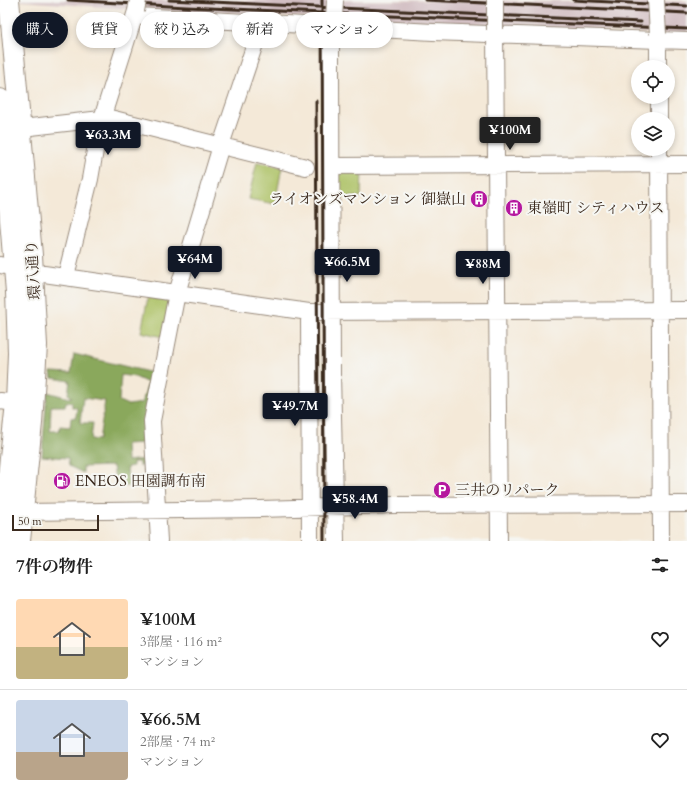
<!DOCTYPE html>
<html lang="ja">
<meta charset="utf-8">
<style>
:root{--surface:#fff;--page:#f2f2f2;--text:#222;--muted:#767676;--line:#e0e0e0;--accent:#111827}
body{margin:0;font-family:Cardo,"Noto Serif JP",serif;background:var(--page);color:var(--text);height:100vh;display:flex;flex-direction:column;font-size:15px;white-space:nowrap}
*{box-sizing:border-box;margin:0}
p{font-size:13px;color:var(--muted)}
.icon{flex:none;width:22px;height:22px;fill:none;stroke:currentColor;stroke-width:2;stroke-linecap:round;stroke-linejoin:round}
.map{position:relative;height:541px;overflow:hidden}
.side{display:flex;flex-direction:column;background:var(--surface);flex:1}
.side>*{flex:none}
.top-card{position:absolute;left:12px;top:12px;width:400px;height:36px;display:flex;gap:8px}
.controls{position:absolute;left:631px;top:60px;display:grid;gap:8px}
.controls a{display:grid;place-items:center;width:44px;height:44px;border-radius:50%;background:var(--surface);box-shadow:0 2px 6px #0003;font-size:20px}
.scale{position:absolute;left:12px;bottom:10px;width:87px;box-sizing:border-box;padding-left:4px;border:2px solid #3b2a1e;border-top:0;font-size:11px;line-height:14px;white-space:nowrap;color:#3b2a1e;-webkit-text-stroke:3px #f6f6f2;paint-order:stroke}
.price{position:absolute;translate:-50% -34px;padding:0 9px;border-radius:4px;background:var(--accent);color:#fff;font-size:13px;line-height:26px;filter:drop-shadow(0 1px 2px #0008)}
.price::after{content:'';position:absolute;left:50%;top:24px;width:12px;height:9px;margin-left:-6px;background:inherit;clip-path:polygon(0 0,100% 0,50% 100%)}
.price.current{background:#222;color:#fff}
ul{padding:0;list-style:none}
li{display:flex;align-items:center;gap:12px;height:100px;padding:0 16px}
li+li{border-top:1px solid var(--line)}
li span{display:grid;place-items:center;flex:none;width:112px;height:80px;border-radius:4px;color:#555}
li>.icon{margin-inline-start:auto}
span .icon{width:48px;height:48px;fill:#fffc;stroke-width:1}
li b{font-size:17px}
h2{display:flex;justify-content:space-between;align-items:center;height:48px;padding:0 16px;font-size:17px}
.tag{padding:0 14px;border-radius:18px;background:var(--surface);box-shadow:0 2px 6px #0003;font-size:14px;line-height:36px}
.tag.current{background:var(--accent);color:#fff}
.map>svg:first-child{display:block}
.industrial{fill:#d2bec2}
.green{fill:#aec267;stroke:#747642}
.forest{fill:#8aa85c;stroke:#62693d;fill-rule:evenodd}
.lines{fill:none;stroke-linecap:round;stroke-linejoin:round}
.minor-casing{stroke:#988a7b;stroke-width:18}
.major-casing{stroke:#988a7b;stroke-width:22}
.minor{stroke:#fff;stroke-width:16}
.major{stroke:#fff;stroke-width:20}
.rail{stroke:#3b2a1e;stroke-width:3}
.minor-bridge-casing{stroke:#988a7b;stroke-width:18;stroke-linecap:butt}
.minor-bridge{stroke:#fff;stroke-width:16}
.labels{text-anchor:middle;dominant-baseline:central;stroke-width:4;stroke-linejoin:round;paint-order:stroke}
.poi-label{font-size:15px;fill:#3b2a1e;stroke:#f6f6f2;text-anchor:start}
.street-label{font-size:15px;fill:#3b2a1e;stroke:#f6f6f2}
</style>
<div class="map">
<svg width="687" height="541" viewBox="0 0 687 541">
<rect width="100%" height="100%" fill="#f6f6f2"/>
<filter id="ink" filterUnits="userSpaceOnUse"><feTurbulence type="fractalNoise" baseFrequency=".025" numOctaves="2"/><feDisplacementMap in="SourceGraphic" scale="8" xChannelSelector="R" yChannelSelector="G"/><feConvolveMatrix kernelMatrix="1 2 1 2 8 2 1 2 1" color-interpolation-filters="sRGB"/></filter>
<filter id="wash" filterUnits="userSpaceOnUse"><feTurbulence type="fractalNoise" baseFrequency=".012" numOctaves="4" result="noise"/><feDisplacementMap in="SourceGraphic" scale="16" xChannelSelector="R" yChannelSelector="G"/><feGaussianBlur stdDeviation="0.9" result="paint"/><feColorMatrix in="noise" values="0 0 0 0 0 0 0 0 0 0 0 0 0 0 0 0 0 1.4 0 .05"/><feComposite in="paint" operator="in"/></filter>
<g filter="url(#wash)">
<rect width="100%" height="100%" fill="#f4e9d8"/>
<path class="industrial" d="M9 0 687 1V35L142 10Z"/>
<path class="green" d="M257 162 282 167 275 204 248 199Z
M335 170 362 171 361 197H335Z
M148 297 170 301 163 337 141 332Z"/>
<path class="forest" d="M74 354 157 374 153 486H116L113 466 83 467V473L69 466 68 458 42 456 47 392 69 398 72 397 68 394 70 381 52 378 51 372 71 373ZM121 375 135 377 148 383 142 403 128 405 119 401ZM83 398 105 401 99 440 91 439 93 423H80ZM66 402H72V407H77L76 417 71 418 70 427 60 426 59 431H50L51 406H65ZM143 443 145 459 127 461 126 444ZM133 462H139V466L145 465 146 480 128 481 127 467 133 466Z"/>
</g>
<g filter="url(#ink)">
<g class="lines">
<defs>
<path id="minor" d="M136 16 433 32 687 41
M334 19 331 26V71L332 374 336 541
M495 30 499 541
M658 34V67
M659 97V119
M22 128 110 118 306 167
M659 149 661 541
M332 166 687 164
M0 265 44 274 309 312 687 310
M66 276 90 179 99 128 136 11
M309 312 310 541
M0 401 16 403
M23 512 261 509 393 505 687 504
M159 541 152 421 177 293 223 139 262 23"/>
<path id="major" d="M9 0 32 255 37 345 32 423 20 541
M0 99 16 292 18 353 16 403 1 541"/>
</defs>
<use href="#minor" class="minor-casing"/>
<use href="#major" class="major-casing"/>
<use href="#minor" class="minor"/>
<use href="#major" class="major"/>
<path class="rail" d="M68 0 186 7 687 29
M169 0 641 22
M322 0 324 541
M425 0 687 13
M573 0 687 6
M316 101 318 417"/>
<defs>
<path id="minor-bridge" d="M656 0 658 34
M136 11 138 0
M334 19 335 0
M495 30V0"/>
</defs>
<use href="#minor-bridge" class="minor-bridge-casing"/>
<use href="#minor-bridge" class="minor-bridge"/>
</g>
</g>
<defs>
<symbol id="building-disc" viewBox="-11 -11 22 22"><circle r="9.5" fill="#b5179e" stroke="#f6f6f2"/><path d="M-4-6H4V6H1V3H-1V6H-4ZM-2.5-4.3h1.7v1.8h-1.7ZM.8-4.3h1.7v1.8H.8ZM-2.5-1h1.7V.8h-1.7ZM.8-1h1.7V.8H.8Z" fill="#fff"/></symbol>
<symbol id="fuel-disc" viewBox="-11 -11 22 22"><circle r="9.5" fill="#b5179e" stroke="#f6f6f2"/><path d="M-5.5-6h7V0h2V4h1.3V-2.5L3-4.5l.8-.8L6-3V5H2.5V1h-1V6h-7ZM-4.2-4.7v3.2H.2V-4.7Z" fill="#fff"/></symbol>
<symbol id="parking-disc" viewBox="-11 -11 22 22"><circle r="9.5" fill="#b5179e" stroke="#f6f6f2"/><path d="M-3.5-5.5H1a3.5 3.5 0 0 1 0 7H-1V5.5H-3.5ZM-1-3.4V-.6H.8a1.4 1.4 0 0 0 0-2.8Z" fill="#fff"/></symbol>
</defs>
<g fill-rule="evenodd">
<use href="#building-disc" x="469" y="189" width="20" height="20"/>
<use href="#building-disc" x="504" y="198" width="20" height="20"/>
<use href="#fuel-disc" x="52" y="471" width="20" height="20"/>
<use href="#parking-disc" x="432" y="480" width="20" height="20"/>
</g>
<g class="labels">
<g class="poi-label">
<text x="466" y="199" text-anchor="end">ライオンズマンション 御嶽山</text>
<text x="527" y="208">東嶺町 シティハウス</text>
<text x="75" y="481">ENEOS 田園調布南</text>
<text x="455" y="490">三井のリパーク</text>
</g>
<g class="street-label">
<text transform="translate(33 270) rotate(-94)">環八通り</text>
</g>
</g>
</svg>
<div class="controls">
<a><svg class="icon" aria-label="locate" viewBox="0 0 24 24"><circle cx="12" cy="12" r="6"/><path d="M12 2v4M12 18v4M2 12h4M18 12h4"/></svg></a>
<a><svg class="icon" aria-label="layers" viewBox="0 0 24 24"><path d="M12 4l9 5-9 5-9-5zM3 14l9 5 9-5"/></svg></a>
</div>
<div class="scale">50 m</div>
<b class="price current" style="left:510px;top:151px">¥100M</b>
<b class="price" style="left:108px;top:156px">¥63.3M</b>
<b class="price" style="left:195px;top:280px">¥64M</b>
<b class="price" style="left:347px;top:283px">¥66.5M</b>
<b class="price" style="left:483px;top:285px">¥88M</b>
<b class="price" style="left:295px;top:427px">¥49.7M</b>
<b class="price" style="left:355px;top:520px">¥58.4M</b>
<div class="top-card">
<a class="tag current">購入</a>
<a class="tag">賃貸</a>
<a class="tag">絞り込み</a>
<a class="tag">新着</a>
<a class="tag">マンション</a>
</div>
</div>
<section class="side">
<h2>7件の物件<svg class="icon" aria-label="filters" viewBox="0 0 24 24"><path d="M4 7h16M4 17h16"/><circle cx="9" cy="7" r="2"/><circle cx="15" cy="17" r="2"/></svg></h2>
<ul>
<li><span style="background:linear-gradient(#ffd9b3 60%,#c2b280 0)"><svg class="icon" aria-label="home" viewBox="0 0 24 24"><path d="M3 11l9-7 9 7M6 9v11h12V9"/></svg></span><div><b>¥100M</b><p>3部屋 · 116 m²</p><p>マンション</p></div><svg class="icon" aria-label="heart" viewBox="0 0 24 24"><path d="M12 20l-8-8c-3-5 5-10 8-4 3-6 11-1 8 4z"/></svg></li>
<li><span style="background:linear-gradient(#c9d6e8 65%,#b9a48a 0)"><svg class="icon" aria-label="home" viewBox="0 0 24 24"><path d="M3 11l9-7 9 7M6 9v11h12V9"/></svg></span><div><b>¥66.5M</b><p>2部屋 · 74 m²</p><p>マンション</p></div><svg class="icon" aria-label="heart" viewBox="0 0 24 24"><path d="M12 20l-8-8c-3-5 5-10 8-4 3-6 11-1 8 4z"/></svg></li>
</ul>
</section>
